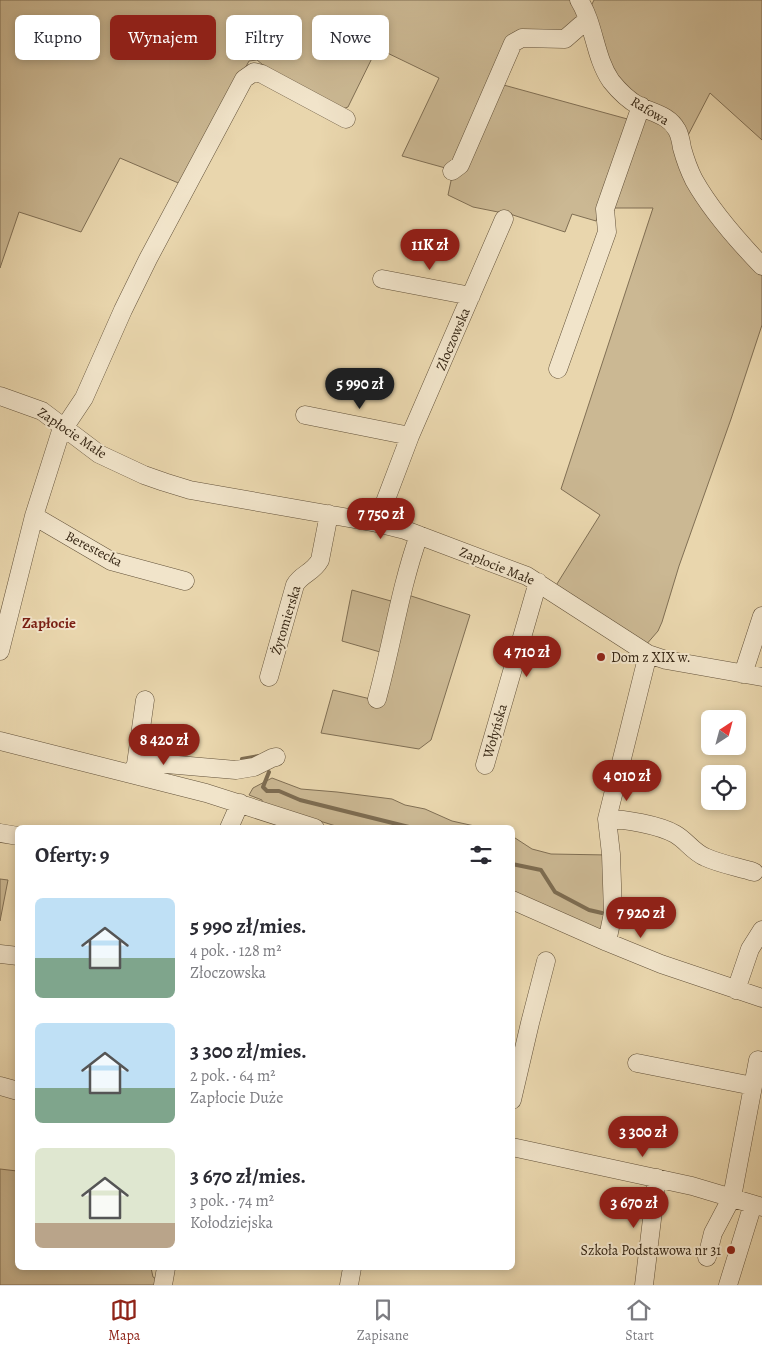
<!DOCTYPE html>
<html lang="pl">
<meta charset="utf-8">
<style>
:root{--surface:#fff;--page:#f7f7f7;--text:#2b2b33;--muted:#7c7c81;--line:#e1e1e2;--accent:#8f2418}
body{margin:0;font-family:Alegreya,serif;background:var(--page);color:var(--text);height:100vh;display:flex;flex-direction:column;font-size:19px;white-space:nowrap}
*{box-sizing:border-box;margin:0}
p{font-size:16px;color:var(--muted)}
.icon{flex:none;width:28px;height:28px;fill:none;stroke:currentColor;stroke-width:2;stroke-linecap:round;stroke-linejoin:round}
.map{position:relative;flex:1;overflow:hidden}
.panel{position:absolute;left:15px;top:825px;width:500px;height:445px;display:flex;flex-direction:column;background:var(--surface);border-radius:8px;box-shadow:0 2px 8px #0003}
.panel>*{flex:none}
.top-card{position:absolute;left:15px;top:15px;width:500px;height:45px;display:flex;gap:10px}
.needle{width:32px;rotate:36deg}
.tools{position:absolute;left:701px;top:710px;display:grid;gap:10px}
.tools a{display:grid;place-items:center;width:45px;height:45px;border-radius:8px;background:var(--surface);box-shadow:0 2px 8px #0003;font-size:25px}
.price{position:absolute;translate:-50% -42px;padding:0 11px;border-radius:18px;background:var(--accent);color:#fff;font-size:16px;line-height:32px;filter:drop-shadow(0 1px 2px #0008)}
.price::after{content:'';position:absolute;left:50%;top:30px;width:15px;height:11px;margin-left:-8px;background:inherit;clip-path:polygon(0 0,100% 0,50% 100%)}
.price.current{background:#222;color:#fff}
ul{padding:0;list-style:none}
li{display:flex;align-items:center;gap:15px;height:125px;padding:0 20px}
li span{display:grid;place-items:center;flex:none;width:140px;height:100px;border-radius:8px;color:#555}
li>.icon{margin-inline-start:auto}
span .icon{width:60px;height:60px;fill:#fffc;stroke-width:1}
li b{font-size:21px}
h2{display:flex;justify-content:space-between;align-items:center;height:60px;padding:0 20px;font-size:21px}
.chip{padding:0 18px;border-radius:8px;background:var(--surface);box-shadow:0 2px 8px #0003;font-size:18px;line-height:45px}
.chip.current{background:var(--accent);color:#fff}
.menu{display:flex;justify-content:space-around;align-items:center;height:70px;border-top:1px solid var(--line);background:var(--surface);font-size:14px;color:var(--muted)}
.menu a{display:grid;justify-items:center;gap:2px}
.menu .current{color:var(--accent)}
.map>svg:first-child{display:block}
.green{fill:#cbb893;stroke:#806f54}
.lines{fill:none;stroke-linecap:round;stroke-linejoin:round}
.stream{stroke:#7d6c51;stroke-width:4}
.minor-casing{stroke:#63523a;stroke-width:19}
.minor{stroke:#f1e4ca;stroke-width:18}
.poi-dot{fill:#8f2418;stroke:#f1e4ca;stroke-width:2}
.labels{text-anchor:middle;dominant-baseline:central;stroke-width:4;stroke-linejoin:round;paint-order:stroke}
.street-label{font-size:14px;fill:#362614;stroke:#f1e4ca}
.poi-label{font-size:14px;fill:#362614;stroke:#f1e4ca;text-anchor:start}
.neighbourhood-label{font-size:15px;font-weight:bold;fill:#7a1f14;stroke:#f1e4ca}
</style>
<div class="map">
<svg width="762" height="1285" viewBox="0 0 762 1285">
<rect width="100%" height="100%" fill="#e9d6ad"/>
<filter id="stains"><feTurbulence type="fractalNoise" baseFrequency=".004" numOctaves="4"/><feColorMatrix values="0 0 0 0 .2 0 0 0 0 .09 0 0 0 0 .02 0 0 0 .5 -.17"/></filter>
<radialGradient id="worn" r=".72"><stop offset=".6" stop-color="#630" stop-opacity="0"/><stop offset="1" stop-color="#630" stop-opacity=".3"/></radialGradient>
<path class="green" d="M0 0H576L584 18 556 34H522L449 169 402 156 439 78 377 48 348 107 340 110 268 69 257 60 249 61 183 185 120 158 81 232 19 212 0 268Z
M594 0H762V140L710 93 684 143 622 88 588 12Z
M500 84 631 120 596 221 572 214 565 232 513 215 473 207 448 195 452 176Z
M643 116H656L679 144 762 271V325L731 419 679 566 662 622 658 631 645 646 555 587 600 515 561 489 653 208H610Z
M352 590 398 603 387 654 342 641Z
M405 594 470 615 431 740 419 749 321 733 333 690 379 701Z
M272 778 301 789 337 792 392 799 405 805 425 809 452 821 479 827H339L262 803V800L249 795 253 788Z
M512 836 532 849 551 854 608 855 609 921 600 931 513 893Z
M0 879 8 880 0 921Z
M0 1169 17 1171 18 1268H151L153 1277 161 1282 160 1285H0Z"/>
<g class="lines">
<path class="stream" d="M242 759 259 756
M269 772 263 787 267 791H279L300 800 413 828
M512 864 541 870 555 892 589 910 602 913
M619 914 646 909"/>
<defs>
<path id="minor" d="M579 0C595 25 594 56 611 81 619 91 628 100 639 106 653 113 669 115 677 130 680 135 681 142 682 148 685 159 689 170 694 180 712 212 737 240 762 266
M452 171 460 165 513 43 522 38 565 39 581 25 589 24
M382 279 471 296
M558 369 607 232 605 209 641 106
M0 396 42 411 99 454 144 475 164 482 190 490 377 523 405 530 527 576 648 654 666 660 762 677
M305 415 410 436
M34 516 111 561 185 581
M377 523 410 436 504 219
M0 651 34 516 60 434 84 398 123 310 148 259 244 79 254 72 262 74 346 119
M743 674 762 616
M269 677 295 585C301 574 313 573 320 560L329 514
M377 699C392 645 400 588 419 535
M0 741 206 793 315 828
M136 764H166L236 770 254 767 272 758 276 757
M485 765 538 582
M131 774 136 764 145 700
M607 819C625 819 659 825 675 834 686 840 693 852 705 857 720 864 738 867 754 872
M229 828 240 803
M0 833 18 836
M512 900 607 942 661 964 762 998
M607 942 613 913 611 854 607 819 648 654
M0 954 18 956
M736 990 750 949 762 930
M637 1063 753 1086
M0 1086 18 1091
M512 1100 530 1023 546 961
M512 1147 692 1186 762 1207
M707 1257 713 1233 732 1197 758 1060
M163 1285 166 1268
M349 1285 352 1268
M644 1285 657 1178
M728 1285 753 1204"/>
</defs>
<use href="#minor" class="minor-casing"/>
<use href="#minor" class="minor"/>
</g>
<g class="poi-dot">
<circle cx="601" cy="657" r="5"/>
<circle cx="731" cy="1250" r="5"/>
</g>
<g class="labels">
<g class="street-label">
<text transform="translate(650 111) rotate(31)">Rafowa</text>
<text transform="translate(453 339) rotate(-67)">Złoczowska</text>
<text transform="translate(72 433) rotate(34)">Zapłocie Małe</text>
<text transform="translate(94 549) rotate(27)">Berestecka</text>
<text transform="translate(497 566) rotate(22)">Zapłocie Małe</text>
<text transform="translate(286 620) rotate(-73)">Żytomierska</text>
<text transform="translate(495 731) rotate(-74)">Wołyńska</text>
</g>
<g class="poi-label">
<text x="611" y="657">Dom z XIX w.</text>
<text x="721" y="1250" text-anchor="end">Szkoła Podstawowa nr 31</text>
</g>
<g class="neighbourhood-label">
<text x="49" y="623">Zapłocie</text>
</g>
</g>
<rect width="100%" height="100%" filter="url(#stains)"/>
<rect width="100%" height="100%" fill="url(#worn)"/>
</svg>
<div class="tools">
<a><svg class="needle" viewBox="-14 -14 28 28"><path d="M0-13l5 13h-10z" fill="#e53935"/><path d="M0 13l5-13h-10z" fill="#7c7c81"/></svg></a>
<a><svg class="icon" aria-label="locate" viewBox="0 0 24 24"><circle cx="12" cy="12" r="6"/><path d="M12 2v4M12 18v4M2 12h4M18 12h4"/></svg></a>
</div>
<b class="price" style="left:430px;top:271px">11K zł</b>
<b class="price current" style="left:360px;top:410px">5 990 zł</b>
<b class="price" style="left:381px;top:540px">7 750 zł</b>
<b class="price" style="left:527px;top:678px">4 710 zł</b>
<b class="price" style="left:164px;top:766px">8 420 zł</b>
<b class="price" style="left:627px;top:802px">4 010 zł</b>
<b class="price" style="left:641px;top:939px">7 920 zł</b>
<b class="price" style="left:643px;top:1158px">3 300 zł</b>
<b class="price" style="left:634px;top:1229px">3 670 zł</b>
<div class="top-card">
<a class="chip">Kupno</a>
<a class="chip current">Wynajem</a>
<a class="chip">Filtry</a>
<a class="chip">Nowe</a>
</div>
<section class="panel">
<h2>Oferty: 9<svg class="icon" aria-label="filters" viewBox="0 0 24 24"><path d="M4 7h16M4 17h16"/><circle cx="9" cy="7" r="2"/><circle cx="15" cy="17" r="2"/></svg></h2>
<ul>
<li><span style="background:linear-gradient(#bfe0f5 60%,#7fa58c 0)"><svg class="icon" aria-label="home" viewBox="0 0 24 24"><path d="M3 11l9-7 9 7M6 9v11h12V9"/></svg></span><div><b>5 990 zł/mies.</b><p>4 pok. · 128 m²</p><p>Złoczowska</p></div></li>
<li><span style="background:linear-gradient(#bfe0f5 65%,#7fa58c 0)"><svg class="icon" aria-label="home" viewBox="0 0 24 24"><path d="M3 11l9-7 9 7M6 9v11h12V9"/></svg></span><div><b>3 300 zł/mies.</b><p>2 pok. · 64 m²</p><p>Zapłocie Duże</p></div></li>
<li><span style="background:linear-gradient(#dfe7d0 75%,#b9a48a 0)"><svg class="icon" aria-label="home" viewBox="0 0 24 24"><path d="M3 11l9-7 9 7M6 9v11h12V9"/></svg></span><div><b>3 670 zł/mies.</b><p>3 pok. · 74 m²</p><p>Kołodziejska</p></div></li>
</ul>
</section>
</div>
<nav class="menu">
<a class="current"><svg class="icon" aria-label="map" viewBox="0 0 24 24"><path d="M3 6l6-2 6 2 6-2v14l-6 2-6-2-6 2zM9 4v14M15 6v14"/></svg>Mapa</a>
<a><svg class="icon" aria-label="saved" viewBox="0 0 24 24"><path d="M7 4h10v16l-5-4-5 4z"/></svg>Zapisane</a>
<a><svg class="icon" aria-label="home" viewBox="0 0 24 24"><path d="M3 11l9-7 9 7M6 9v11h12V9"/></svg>Start</a>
</nav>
